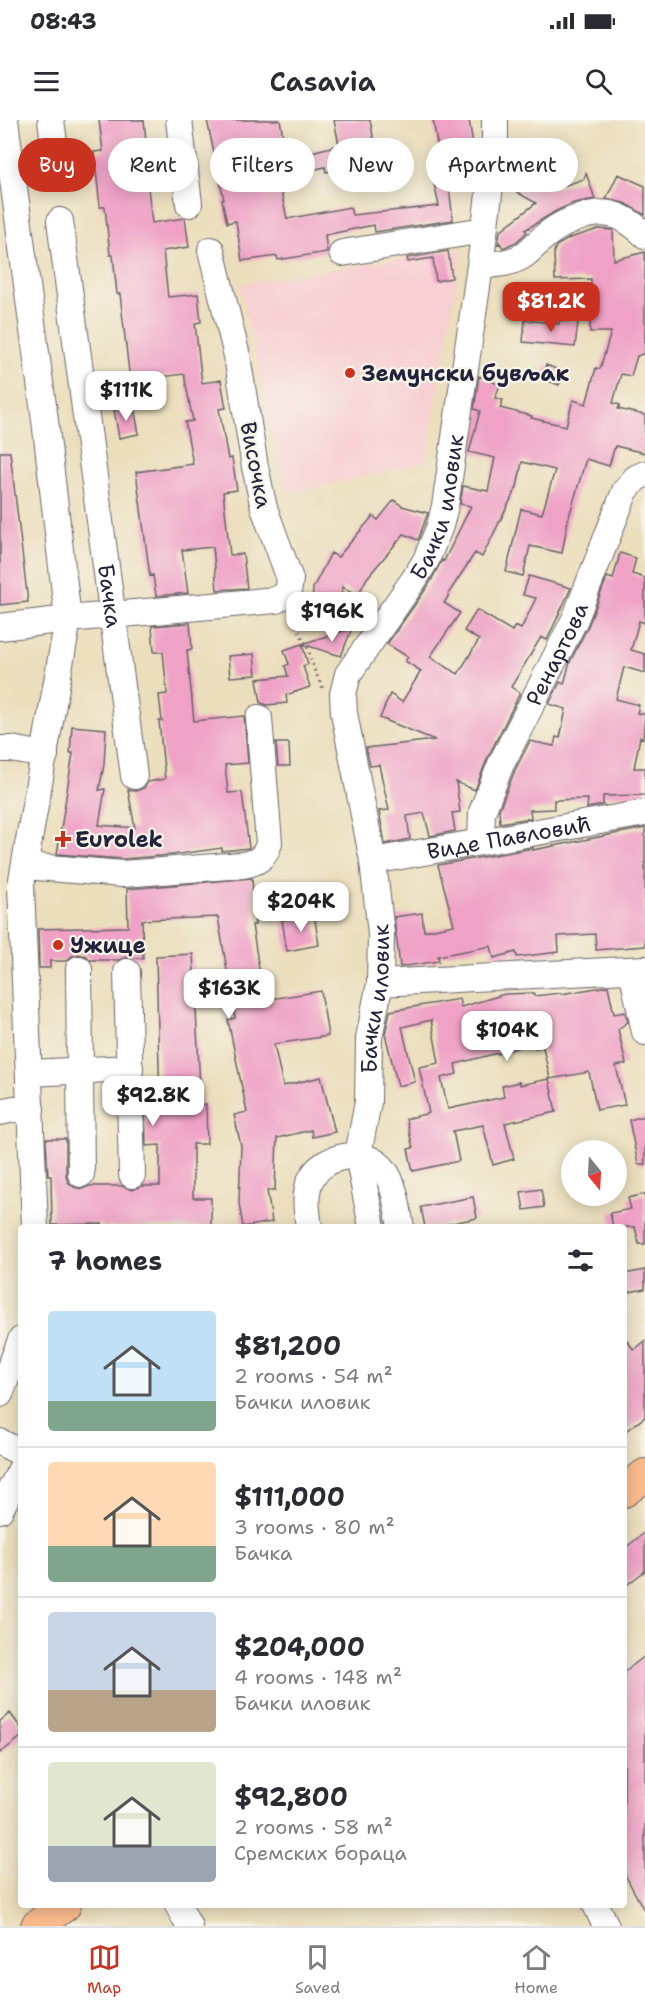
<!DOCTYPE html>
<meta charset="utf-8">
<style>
:root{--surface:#fff;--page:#f7f7f7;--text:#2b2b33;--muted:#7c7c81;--line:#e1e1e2;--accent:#c8321e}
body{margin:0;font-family:"Shantell Sans",sans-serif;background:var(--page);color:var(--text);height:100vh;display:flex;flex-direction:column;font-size:22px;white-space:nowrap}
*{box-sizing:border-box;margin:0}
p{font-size:20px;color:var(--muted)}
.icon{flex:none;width:33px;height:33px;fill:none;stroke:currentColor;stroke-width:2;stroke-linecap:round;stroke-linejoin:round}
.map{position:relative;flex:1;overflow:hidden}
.side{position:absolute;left:18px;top:1104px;width:609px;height:684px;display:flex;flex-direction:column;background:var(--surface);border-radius:6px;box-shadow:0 3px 15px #0003}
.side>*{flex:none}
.banner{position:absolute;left:18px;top:18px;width:609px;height:54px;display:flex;gap:12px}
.needle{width:39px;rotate:162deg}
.controls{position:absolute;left:561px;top:1020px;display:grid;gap:12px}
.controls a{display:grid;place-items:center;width:66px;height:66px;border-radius:50%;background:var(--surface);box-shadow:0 3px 15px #0003;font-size:30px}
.price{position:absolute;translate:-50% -51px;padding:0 14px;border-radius:12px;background:#fff;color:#222;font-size:20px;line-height:39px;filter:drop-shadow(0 2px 3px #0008)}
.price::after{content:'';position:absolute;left:50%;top:36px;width:18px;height:14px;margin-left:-9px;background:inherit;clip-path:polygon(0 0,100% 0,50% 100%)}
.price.selected{background:var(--accent);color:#fff}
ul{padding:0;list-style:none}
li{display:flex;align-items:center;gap:18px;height:150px;padding:0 30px}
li+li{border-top:2px solid var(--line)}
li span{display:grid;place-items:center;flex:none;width:168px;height:120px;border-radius:6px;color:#555}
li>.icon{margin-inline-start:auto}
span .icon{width:72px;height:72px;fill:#fffc;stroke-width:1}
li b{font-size:26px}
h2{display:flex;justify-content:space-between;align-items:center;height:72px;padding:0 30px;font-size:26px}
.tag{padding:0 21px;border-radius:27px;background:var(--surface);box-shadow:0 3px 15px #0003;font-size:21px;line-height:54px}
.tag.selected{background:var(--accent);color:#fff}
.status{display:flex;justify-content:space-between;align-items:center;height:42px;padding:0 30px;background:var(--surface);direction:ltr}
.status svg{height:16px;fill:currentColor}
header{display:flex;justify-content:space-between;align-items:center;height:78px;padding:0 30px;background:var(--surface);font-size:27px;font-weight:600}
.menu{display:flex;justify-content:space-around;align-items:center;height:84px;border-top:2px solid var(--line);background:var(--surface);font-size:16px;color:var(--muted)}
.menu a{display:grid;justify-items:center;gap:3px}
.menu .selected{color:var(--accent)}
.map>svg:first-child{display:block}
.built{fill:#f7cfd2}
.building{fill:#efa1c6}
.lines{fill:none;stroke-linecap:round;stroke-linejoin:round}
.minor-casing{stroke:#686468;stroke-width:28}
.major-casing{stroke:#686468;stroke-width:34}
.path{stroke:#686468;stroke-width:3;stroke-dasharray:1.5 4.5;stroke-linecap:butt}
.minor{stroke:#fff;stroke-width:26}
.major{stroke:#fabb8c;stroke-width:32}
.poi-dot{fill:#c8321e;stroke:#f7f3e8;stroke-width:2}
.labels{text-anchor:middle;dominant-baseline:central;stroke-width:4.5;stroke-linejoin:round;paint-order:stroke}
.poi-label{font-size:22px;font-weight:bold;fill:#22223b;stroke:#f7f3e8;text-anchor:start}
.street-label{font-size:22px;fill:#22223b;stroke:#f7f3e8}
</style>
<div class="status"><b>08:43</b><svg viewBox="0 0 49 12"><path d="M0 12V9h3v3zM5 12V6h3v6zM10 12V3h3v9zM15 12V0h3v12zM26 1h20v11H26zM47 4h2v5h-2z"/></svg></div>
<header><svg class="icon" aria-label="menu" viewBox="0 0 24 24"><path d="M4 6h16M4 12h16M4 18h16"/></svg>Casavia<svg class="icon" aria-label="search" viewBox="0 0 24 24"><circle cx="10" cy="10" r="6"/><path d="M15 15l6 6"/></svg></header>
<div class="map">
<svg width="645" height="1806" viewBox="0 0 645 1806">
<rect width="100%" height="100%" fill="#f7f3e8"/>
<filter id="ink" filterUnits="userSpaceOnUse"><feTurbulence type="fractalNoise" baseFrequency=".0167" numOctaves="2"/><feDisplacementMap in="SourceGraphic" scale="12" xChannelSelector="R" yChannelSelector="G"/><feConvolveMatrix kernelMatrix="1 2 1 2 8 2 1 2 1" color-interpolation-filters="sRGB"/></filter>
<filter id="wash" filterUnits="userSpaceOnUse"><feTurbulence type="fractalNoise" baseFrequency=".008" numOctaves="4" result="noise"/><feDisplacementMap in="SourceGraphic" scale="24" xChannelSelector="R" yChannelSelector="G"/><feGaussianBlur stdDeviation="1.35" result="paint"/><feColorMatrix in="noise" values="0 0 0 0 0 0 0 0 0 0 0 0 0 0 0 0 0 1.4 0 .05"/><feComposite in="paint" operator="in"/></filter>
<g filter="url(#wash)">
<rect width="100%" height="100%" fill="#ebdebc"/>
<path class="built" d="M462 129 426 342 286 374 240 164Z"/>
<g id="blocks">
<path class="building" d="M99 0H144L146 21 166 19 171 56 147 59 152 103 185 98 189 127 163 131 168 177 198 174 201 202 195 203 202 263 221 260 226 288 219 289 228 339 232 338 237 370 223 372 230 435 243 434 247 468 217 470 213 427 182 430 188 473 156 476 153 455 150 456 136 352 193 344 185 302 193 301 184 254 130 261 120 174H117L113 135H110L105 87H100L94 32 103 31Z
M207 0H280L287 38 339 25 334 0H370L377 37 343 44 344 49 326 52 325 47 278 58 287 99 350 87 352 95 439 86 431 50 441 47 433 0H469L477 47 476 60 449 67 453 100 375 112 374 105 325 115 327 132 278 140 277 136 242 141 236 101 227 103 222 80H224Z
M516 47 558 69 557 68 584 59 586 53 595 79 574 83 556 91 525 110 527 112 516 122 503 128 500 123 498 124 500 111 536 83 506 66Z
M618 54 645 66V95L624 83 606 79Z
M599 109 613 110 614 140 645 132V233L637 236 631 256 621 254 613 283 620 285 618 289 645 295V333L615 326 609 346 586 339 568 400 562 433 530 426 523 456 506 452 521 389 542 394 555 350 522 342 517 367 482 437 475 433 448 474 449 475 444 483 460 493 430 537 458 554 479 520 464 511 477 490 512 511 515 506 521 509 536 478 523 475 529 456 571 468 547 520 541 517 511 567 520 573 488 637 475 670 456 662 460 692 452 693 455 711 430 716 424 693 407 696 410 719 385 724 379 691 389 690 379 645 370 646 366 628 435 620 380 598 390 574 402 582 421 551 405 541 408 537 387 524 428 466 442 440 444 441 471 386 460 384 463 366 488 371 495 338 469 332 480 291 474 289 479 256 500 265 495 278 503 280 500 288 532 296 531 298 566 306 573 280 586 284 596 248 600 249 611 212H590L591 159 555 160 554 132 556 126 570 118Z
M448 131 452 158 436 161 433 138 408 142 407 138Z
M525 200 559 204 560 200 578 202 575 227 523 222Z
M546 245 564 252 559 265 541 258Z
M134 287 139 314 119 318 114 290Z
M0 332H10L28 482 0 485Z
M394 380 402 386 428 393 418 420 404 414 367 458 358 475 342 467 341 503 304 499 301 483 312 484 313 468 331 433 338 437 373 396 378 400Z
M620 433 636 438 632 454 645 458V503L639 501 631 530 645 534V553L624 547 616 579 639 585 637 593 645 594 643 618 640 617 634 648H645V675L603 676V685L587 688 588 679 554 680V689L530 690 531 698 500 703 499 690 515 650 530 621 554 626 556 617 560 618 566 589 549 584 560 562 564 564 570 542 589 504 607 457 613 459Z
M190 503 192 529 187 530 194 601 244 596 248 643 225 645 228 673 242 672 249 728 222 731V728L172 735 122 739 57 734 73 633H70L72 606 106 609 104 645 99 670 105 669 99 705 135 708 128 670 136 671 144 668 148 662 165 659 159 601H162L159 575 167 574 163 532H154L152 506Z
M352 508 341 536 302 524Z
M302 524 308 544 303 546 310 567 286 575 287 583 267 585 261 583 257 559 288 556 285 546 289 544 284 530Z
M254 534 256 555 230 557 228 536Z
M276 623H289L290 646H278Z
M645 708V826L596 830 595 814 558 816 559 832 517 837 516 832 494 838 491 826 438 836 439 841 400 847 394 797 422 793 424 811 454 805 438 745 533 728V730Z
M252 758 255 805H252L264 880 321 871 328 916 274 924 283 966 321 957 335 1012 312 1017 311 1010 277 1018 275 1070H267L272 1102 243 1107 239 1083 241 1026 234 995 247 992 228 900 235 898 218 797 142 800 143 839 127 837 119 840H91L86 836 78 834 72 836 67 841H50V848H39L38 809 128 807 127 769Z
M314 794 319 825 287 831 282 800Z
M193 834 201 985 206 984 207 1024H193V1078H211V1107H102V1104L52 1105 51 1056H48L46 1019H66V1055L68 1062 74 1067 82 1069 89 1066H122L132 1070 142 1066H160V1025L146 1026 145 985H160L156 836Z
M608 866 614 894 625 892 628 902 618 909 626 944 616 946 625 985 597 990 589 952 550 959 543 927 535 928V922L498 934V933L455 944 457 954 441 958 448 989 504 977 502 966 519 962 520 965 549 959 556 992 505 1003 514 1039 493 1045 483 1005 453 1011 459 1041 413 1051 408 1029 413 1028 406 999 429 993 419 947 439 943 431 900 402 907 415 962 398 966 385 914 390 891 459 879 461 887 505 874 534 873V876L561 873V874Z
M645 996V1044H638L629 1000Z
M541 1069 544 1087 524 1090 521 1072Z
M645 1074V1124H639L635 1107H613L610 1093 631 1089 628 1078Z
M473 1077 477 1098 434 1107H425L421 1087Z
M645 1150V1169L624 1173V1154Z
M624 1217 634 1230 645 1221V1297L624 1312Z
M645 1412V1451L624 1467V1429Z
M645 1536V1792L624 1753V1552Z
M10 1593 21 1608V1617L0 1633V1601Z"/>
</g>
</g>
<g filter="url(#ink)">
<use href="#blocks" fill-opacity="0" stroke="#686468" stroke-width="1.5"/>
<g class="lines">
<defs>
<g id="minor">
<path d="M51 0 54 23"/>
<path d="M179 0 189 84"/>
<path id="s1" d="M60 101C83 286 111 471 134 656"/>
<path d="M342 133 484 110"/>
<path d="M480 146C493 144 509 144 521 137 531 131 539 120 549 113 565 101 594 89 614 95 626 98 636 107 645 115"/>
<path d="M0 507 68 499 45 300 5 0"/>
<path d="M0 629H11L45 635"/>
<path id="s2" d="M481 721 482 692 501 644 575 499 625 371 636 358 645 354"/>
<path id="s3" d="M373 741 645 693"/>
<path d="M25 746 122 754 242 745C257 743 265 738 269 723L259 598"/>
<path d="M79 849 81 1054"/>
<path d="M632 850 645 912"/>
<path d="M127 852 132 1055"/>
<path d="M380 863 645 849"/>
<path d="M30 953 130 948"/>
<path d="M0 992 14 989H31"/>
<path d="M35 1107 21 765 68 499 276 480 288 473 290 459 264 388 255 347 237 236 211 130"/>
<path d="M309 1107C307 1092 304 1076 310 1061 321 1035 366 1026 384 1050 396 1066 397 1088 401 1107"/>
<path id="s4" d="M372 1107 358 1035 368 982 369 918 380 863 381 814 373 741 344 593 343 574 348 554 415 458 426 440 440 406 445 386 480 146 495 26V0"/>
<path d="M0 1274 21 1220"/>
<path d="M0 1322 21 1333"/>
<path d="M0 1390 21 1349"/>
<path d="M178 1785 189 1806"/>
<path d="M596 1785 606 1806"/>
</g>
<path id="major" d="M624 1371 645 1355
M37 1806 65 1785"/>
</defs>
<use href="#minor" class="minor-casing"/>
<use href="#major" class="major-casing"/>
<path class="path" d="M291 495 309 531 314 549 323 569"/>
<use href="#minor" class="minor"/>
<use href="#major" class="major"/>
</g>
</g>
<g class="poi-dot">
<circle cx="350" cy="253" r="6"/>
<path d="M60 710h6v6h6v6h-6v6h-6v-6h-6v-6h6z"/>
<circle cx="58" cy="825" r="6"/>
</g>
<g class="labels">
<g class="poi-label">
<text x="362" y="253">Земунски бувљак</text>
<text x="75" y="719">Eurolek</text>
<text x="70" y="825">Ужице</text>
</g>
<g class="street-label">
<text transform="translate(256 345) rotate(79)">Височка</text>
<text stroke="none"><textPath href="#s4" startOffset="753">Бачки иловик</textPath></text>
<text stroke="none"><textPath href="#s1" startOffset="378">Бачка</textPath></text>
<text stroke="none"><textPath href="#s2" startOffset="204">Ренартова</textPath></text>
<text stroke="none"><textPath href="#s3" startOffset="138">Виде Павловић</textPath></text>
<text stroke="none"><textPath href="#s4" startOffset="231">Бачки иловик</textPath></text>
</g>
</g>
</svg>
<div class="controls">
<a><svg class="needle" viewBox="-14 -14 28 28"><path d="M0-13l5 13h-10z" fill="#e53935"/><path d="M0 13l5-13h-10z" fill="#7c7c81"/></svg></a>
</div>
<b class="price selected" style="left:551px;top:213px">$81.2K</b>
<b class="price" style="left:126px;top:302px">$111K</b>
<b class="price" style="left:332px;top:523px">$196K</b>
<b class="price" style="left:301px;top:813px">$204K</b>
<b class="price" style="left:229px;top:900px">$163K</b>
<b class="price" style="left:507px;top:942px">$104K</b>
<b class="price" style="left:153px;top:1007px">$92.8K</b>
<div class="banner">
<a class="tag selected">Buy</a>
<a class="tag">Rent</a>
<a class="tag">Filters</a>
<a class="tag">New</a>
<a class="tag">Apartment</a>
</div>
<section class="side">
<h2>7 homes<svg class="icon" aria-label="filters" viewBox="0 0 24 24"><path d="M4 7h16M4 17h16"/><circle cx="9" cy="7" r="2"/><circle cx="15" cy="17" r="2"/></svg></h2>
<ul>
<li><span style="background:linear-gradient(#bfe0f5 75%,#7fa58c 0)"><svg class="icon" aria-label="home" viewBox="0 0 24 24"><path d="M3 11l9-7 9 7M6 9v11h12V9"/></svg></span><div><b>$81,200</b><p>2 rooms · 54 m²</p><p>Бачки иловик</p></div></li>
<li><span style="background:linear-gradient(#ffd9b3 70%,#7fa58c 0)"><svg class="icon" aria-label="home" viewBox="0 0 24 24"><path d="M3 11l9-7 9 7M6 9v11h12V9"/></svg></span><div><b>$111,000</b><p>3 rooms · 80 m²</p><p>Бачка</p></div></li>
<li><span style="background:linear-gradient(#c9d6e8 65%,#b9a48a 0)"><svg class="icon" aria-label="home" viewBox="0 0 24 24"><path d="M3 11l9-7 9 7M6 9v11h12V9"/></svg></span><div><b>$204,000</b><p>4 rooms · 148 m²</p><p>Бачки иловик</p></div></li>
<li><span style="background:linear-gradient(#dfe7d0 70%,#9aa5b1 0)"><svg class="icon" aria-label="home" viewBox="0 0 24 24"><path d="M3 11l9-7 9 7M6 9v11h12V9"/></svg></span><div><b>$92,800</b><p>2 rooms · 58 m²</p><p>Сремских бораца</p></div></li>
</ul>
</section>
</div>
<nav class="menu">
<a class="selected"><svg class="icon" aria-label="map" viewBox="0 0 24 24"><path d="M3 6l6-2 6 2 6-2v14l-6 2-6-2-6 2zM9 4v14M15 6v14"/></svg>Map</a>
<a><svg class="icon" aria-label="saved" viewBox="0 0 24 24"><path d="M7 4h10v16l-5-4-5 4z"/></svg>Saved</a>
<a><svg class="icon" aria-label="home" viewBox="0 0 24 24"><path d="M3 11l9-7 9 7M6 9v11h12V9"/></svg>Home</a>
</nav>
